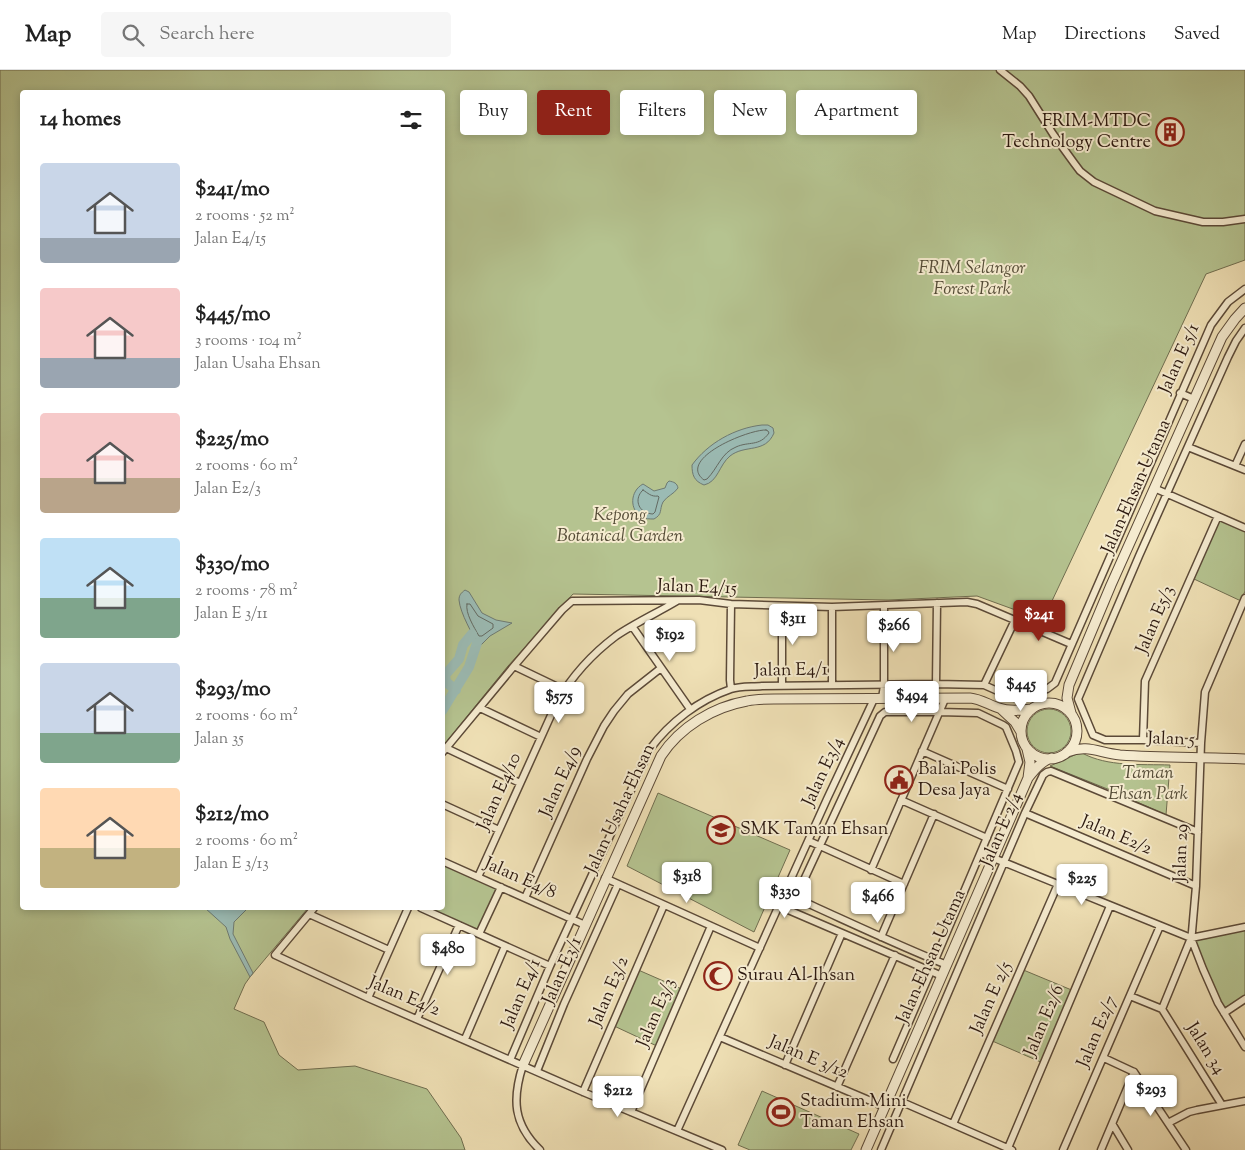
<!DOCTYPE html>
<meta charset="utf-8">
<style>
:root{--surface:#fff;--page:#f6f6f6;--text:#222;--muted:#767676;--line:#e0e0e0;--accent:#8f2418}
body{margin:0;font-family:"Sorts Mill Goudy",serif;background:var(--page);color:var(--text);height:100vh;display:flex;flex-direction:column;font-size:19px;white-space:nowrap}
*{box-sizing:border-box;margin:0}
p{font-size:16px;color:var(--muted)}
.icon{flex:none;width:28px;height:28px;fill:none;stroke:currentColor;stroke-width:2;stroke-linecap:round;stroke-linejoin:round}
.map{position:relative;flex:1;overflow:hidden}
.panel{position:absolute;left:20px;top:20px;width:425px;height:820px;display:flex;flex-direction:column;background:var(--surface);border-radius:5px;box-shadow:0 2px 8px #0003}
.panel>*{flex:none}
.guide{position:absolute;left:460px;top:20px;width:475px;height:45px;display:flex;gap:10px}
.price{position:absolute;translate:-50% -42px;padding:0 11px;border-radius:5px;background:#fff;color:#222;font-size:16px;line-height:32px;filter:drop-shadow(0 1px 2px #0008)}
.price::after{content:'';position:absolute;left:50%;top:30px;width:15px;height:11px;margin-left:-8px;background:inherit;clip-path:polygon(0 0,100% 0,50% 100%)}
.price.on{background:var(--accent);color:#fff}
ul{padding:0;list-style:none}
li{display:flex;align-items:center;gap:15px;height:125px;padding:0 20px}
li span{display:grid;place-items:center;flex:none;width:140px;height:100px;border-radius:5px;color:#555}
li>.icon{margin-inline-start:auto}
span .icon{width:60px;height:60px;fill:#fffc;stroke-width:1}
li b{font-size:21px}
h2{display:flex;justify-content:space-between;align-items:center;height:60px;padding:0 20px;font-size:21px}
.pill{padding:0 18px;border-radius:5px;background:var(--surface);box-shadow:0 2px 8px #0003;font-size:18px;line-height:45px}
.pill.on{background:var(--accent);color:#fff}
header{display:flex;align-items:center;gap:30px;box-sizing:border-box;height:70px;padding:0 25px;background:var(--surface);border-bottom:1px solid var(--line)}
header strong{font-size:24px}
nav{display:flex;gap:28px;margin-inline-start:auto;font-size:18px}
.search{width:350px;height:45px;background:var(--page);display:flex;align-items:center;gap:12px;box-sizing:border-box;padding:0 18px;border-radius:5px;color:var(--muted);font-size:19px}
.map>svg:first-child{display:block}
.green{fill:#b5c390;stroke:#706e50}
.water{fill:#9bbbb4;stroke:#6e7a72}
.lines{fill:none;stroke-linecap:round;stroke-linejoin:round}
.shore{stroke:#636a62;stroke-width:1}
.river{stroke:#9bbbb4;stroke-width:10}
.minor-casing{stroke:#5c4a38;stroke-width:9}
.tertiary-casing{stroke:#5c4a38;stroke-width:11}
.minor{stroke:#f5ebcf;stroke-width:6}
.tertiary{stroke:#f5ebcf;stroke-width:9}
.labels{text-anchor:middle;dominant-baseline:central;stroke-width:4;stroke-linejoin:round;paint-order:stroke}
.poi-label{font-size:18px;fill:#2b180f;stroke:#f5ebcf;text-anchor:start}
.park-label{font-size:18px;font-style:italic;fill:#544b36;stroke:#f5ebcf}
.street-label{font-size:18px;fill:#2b180f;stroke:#f5ebcf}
</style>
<header>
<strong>Map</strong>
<div class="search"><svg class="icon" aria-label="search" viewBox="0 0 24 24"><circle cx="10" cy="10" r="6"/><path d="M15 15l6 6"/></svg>Search here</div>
<nav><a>Map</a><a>Directions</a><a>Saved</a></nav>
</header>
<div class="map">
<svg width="1245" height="1080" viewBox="0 0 1245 1080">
<rect width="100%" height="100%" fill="#efe0b5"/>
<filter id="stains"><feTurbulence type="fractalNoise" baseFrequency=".004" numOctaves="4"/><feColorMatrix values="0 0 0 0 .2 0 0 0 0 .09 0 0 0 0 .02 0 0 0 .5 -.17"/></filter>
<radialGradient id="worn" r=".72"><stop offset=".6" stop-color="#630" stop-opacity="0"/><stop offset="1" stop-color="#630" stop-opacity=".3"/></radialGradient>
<path class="green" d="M0 0H1245V190L1206 204 1043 550 977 526 888 530 573 524 508 596 443 676 442 22H22V838H308L250 907 245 914 234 939 264 952 279 985 298 1000 355 996 427 1019 461 1068 465 1080H0Z
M1219 449 1245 461V521L1241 531 1194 509Z
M1027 661a22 22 0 1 1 44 0a22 22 0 1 1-44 0Z
M1079 683H1082C1108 697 1141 694 1170 695L1166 745 1115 722 1050 696Z
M658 723 790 780 754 862 627 796Z
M443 791 501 817 479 864 421 838H442Z
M1245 860V925L1223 939 1194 869Z
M636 899 684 920 659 977 612 955Z
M1021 899 1074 921 1043 993 990 970Z
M762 1021 859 1064 851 1080H750L738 1075Z"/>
<path class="water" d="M762 355H768L773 358 774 363C765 384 745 374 730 386 719 395 718 412 704 415 694 411 692 405 692 395 708 373 735 358 762 355Z
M669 411C674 412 677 413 678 418 674 424 667 426 663 432 659 440 663 444 654 449 650 449 645 449 642 447 629 440 630 421 643 414L654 421 665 418 667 413Z
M465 520 469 522 482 543 496 550 512 553 490 566 479 577C473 565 460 543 459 530 459 525 461 523 465 520Z
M205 838H248L234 852 233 864 253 903 250 907 230 869 226 857Z"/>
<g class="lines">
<path class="shore" d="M766 360 768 361 769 363C759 377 749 371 736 377 721 383 718 398 707 409L704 410C676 389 749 359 766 360Z
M643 420C648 423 651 427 658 426L659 427 655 442 653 444C651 444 646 443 645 442 636 437 636 426 643 420Z
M467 534H470L478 546 493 554V558L482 566H479C474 557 465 543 467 534Z"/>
<path class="river" d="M456 620 446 612 445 605 459 589 463 575 472 564
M442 641 469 597 477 573"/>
<defs>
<path id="minor" d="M1000 0 1020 16 1029 26 1053 64 1074 93 1080 101 1094 112 1155 141 1203 152H1223L1245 149
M1180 323 1194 329
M1188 377 1245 400
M1235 396 1245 374
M1154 418 1245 458
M731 534 730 610 731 619
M832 537V615
M632 556 690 639
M514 596 564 620
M936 614 937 533
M984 615 1015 550
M782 616V536
M882 628 884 616V536
M480 638 541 667
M1143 670 1145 611 1218 446
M1201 673 1143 670H1105L1093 665 1078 629 1139 486 1228 287 1236 271 1245 258
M446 678 520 713
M922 681 1008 719
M442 683 514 596 562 540 572 531 699 530 731 534 832 537 967 532 977 534 1071 574
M901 730 987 768
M442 734 499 760
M1025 743 1196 816
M809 771 904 814
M981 783 1191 868
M442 791 585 855
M871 800 945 629
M478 807 557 632C572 606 592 584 616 566 635 553 657 543 677 531
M605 808 760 878
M525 828 587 689 604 656 614 641 628 624 661 598
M779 836 942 906
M314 838 275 885 368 928 583 1022 722 1080
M421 838 550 896
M309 844 389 880
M479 864 501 817
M881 867 934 744
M1191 868 1203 899 1218 933 1245 977
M1191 868 1245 857
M935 890 1019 692 1016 681 1006 657 1003 655 978 643 939 642H885L880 646 797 825 800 830C849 852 897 875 947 895
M1130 926 1162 939
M368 928 408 838
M1162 939 1191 868 1192 862 1196 816 1201 673 1205 622 1245 528
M1162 939 1222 1035
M1224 943 1245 929
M417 949 459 855
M720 967 885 1037
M465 969 505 876
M1104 988 1134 1002
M893 989 931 901
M510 990 550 896 650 679C670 652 699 630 731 619 740 616 752 617 762 616L936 614 984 615 1011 627 1019 629 1047 619 1055 613 1211 255 1228 232 1245 219
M523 995C512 1029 513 1054 540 1080
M785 995 842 863
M537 1001 564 934 618 814
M1134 1002 1186 1080
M837 1017 895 885
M583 1022 664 835
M902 1032 1012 1080
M631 1042 711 856
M1168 1053 1189 1042 1197 1040 1245 1031
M953 1054 1058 814
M1113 1055 1128 1080
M677 1061 827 729 874 629
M1008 1078 1110 836
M881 1080 1025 743 1043 705 1047 702 1051 701 1198 762
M1063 1080 1160 856
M1101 1080 1134 1002"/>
<path id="tertiary" d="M1021 661a28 28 0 1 1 56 0a28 28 0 1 1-56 0Z
M1001 639 1015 652 1021 662
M1071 643 1067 628 1069 615 1111 515 1222 267 1235 249 1245 238
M1027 679 1030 692 1028 708
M1067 682C1088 674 1099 683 1120 685 1162 688 1203 687 1245 689
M523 995 661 686C680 657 713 637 747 631 756 629 765 629 774 629L970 628C981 629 989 635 999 638 1010 642 1021 640 1031 639
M866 1080 1028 708C1034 700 1042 690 1052 688"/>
</defs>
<use href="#minor" class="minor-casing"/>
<use href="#tertiary" class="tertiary-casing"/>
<use href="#minor" class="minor"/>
<use href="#tertiary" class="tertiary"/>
</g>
<defs>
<symbol id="building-ring" viewBox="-11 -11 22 22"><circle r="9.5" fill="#f5ebcf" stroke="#8f2418" stroke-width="1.5"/><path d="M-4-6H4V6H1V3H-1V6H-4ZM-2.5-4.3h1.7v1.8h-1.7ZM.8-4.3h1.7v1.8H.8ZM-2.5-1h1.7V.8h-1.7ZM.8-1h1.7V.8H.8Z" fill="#8f2418"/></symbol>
<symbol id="civic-ring" viewBox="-11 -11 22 22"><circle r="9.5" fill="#f5ebcf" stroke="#8f2418" stroke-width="1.5"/><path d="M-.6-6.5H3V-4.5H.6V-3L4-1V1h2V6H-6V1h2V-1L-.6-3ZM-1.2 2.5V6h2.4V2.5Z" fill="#8f2418"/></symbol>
<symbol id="school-ring" viewBox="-11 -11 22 22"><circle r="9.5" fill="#f5ebcf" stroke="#8f2418" stroke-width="1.5"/><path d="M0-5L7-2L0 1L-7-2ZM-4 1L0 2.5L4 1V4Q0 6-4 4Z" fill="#8f2418"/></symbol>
<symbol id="mosque-ring" viewBox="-11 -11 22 22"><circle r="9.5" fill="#f5ebcf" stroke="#8f2418" stroke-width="1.5"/><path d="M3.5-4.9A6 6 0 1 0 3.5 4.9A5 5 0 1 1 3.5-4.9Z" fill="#8f2418"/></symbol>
<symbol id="stadium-ring" viewBox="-11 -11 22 22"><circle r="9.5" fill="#f5ebcf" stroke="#8f2418" stroke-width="1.5"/><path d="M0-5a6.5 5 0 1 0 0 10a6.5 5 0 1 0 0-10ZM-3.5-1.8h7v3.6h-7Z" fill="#8f2418"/></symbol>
</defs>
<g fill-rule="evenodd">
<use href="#building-ring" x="1154" y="46" width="32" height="32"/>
<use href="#civic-ring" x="883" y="694" width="32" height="32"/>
<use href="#school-ring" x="705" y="744" width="32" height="32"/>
<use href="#mosque-ring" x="702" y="890" width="32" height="32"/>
<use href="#stadium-ring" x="765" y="1026" width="32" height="32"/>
</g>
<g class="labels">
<g class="poi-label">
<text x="1151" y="52" text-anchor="end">FRIM-MTDC<tspan x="1151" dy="21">Technology Centre</tspan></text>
<text x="918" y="700">Balai Polis<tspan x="918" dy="21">Desa Jaya</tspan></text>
<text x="740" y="760">SMK Taman Ehsan</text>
<text x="737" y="906">Surau Al-Ihsan</text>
<text x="800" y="1032">Stadium Mini<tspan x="800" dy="21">Taman Ehsan</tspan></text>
</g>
<g class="park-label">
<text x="972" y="199">FRIM Selangor<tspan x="972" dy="21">Forest Park</tspan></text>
<text x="620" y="446">Kepong<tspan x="620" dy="21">Botanical Garden</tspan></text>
<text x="1148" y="704">Taman<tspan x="1148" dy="21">Ehsan Park</tspan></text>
</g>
<g class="street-label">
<text transform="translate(1180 289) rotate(-66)">Jalan E 5/1</text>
<text transform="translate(1137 417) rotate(-66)">Jalan Ehsan Utama</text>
<text transform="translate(697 518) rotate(2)">Jalan E4/15</text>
<text transform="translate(1156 550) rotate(-67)">Jalan E5/3</text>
<text transform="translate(791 601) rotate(-1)">Jalan E4/1</text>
<text transform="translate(1171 670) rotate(2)">Jalan 5</text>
<text transform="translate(824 702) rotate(-65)">Jalan E3/4</text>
<text transform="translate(561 712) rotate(-66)">Jalan E4/9</text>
<text transform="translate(500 722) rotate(-66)">Jalan E4/10</text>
<text transform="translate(621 739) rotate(-65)">Jalan Usaha Ehsan</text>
<text transform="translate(1002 760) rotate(-67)">Jalan E 2/4</text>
<text transform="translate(1116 766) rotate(23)">Jalan E2/2</text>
<text transform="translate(1182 783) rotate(-88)">Jalan 29</text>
<text transform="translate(520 809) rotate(24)">Jalan E4/8</text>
<text transform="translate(932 887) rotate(-66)">Jalan Ehsan Utama</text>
<text transform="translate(563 901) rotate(-66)">Jalan E3/1</text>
<text transform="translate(610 922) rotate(-67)">Jalan E3/2</text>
<text transform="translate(522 924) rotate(-67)">Jalan E4/1</text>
<text transform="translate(404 927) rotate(23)">Jalan E4/2</text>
<text transform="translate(992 928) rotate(-66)">Jalan E 2/5</text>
<text transform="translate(657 943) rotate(-67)">Jalan E3/3</text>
<text transform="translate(1045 951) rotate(-67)">Jalan E2/6</text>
<text transform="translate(1098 962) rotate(-67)">Jalan E2/7</text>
<text transform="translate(1205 979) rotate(58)">Jalan 34</text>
<text transform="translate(808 988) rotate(23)">Jalan E 3/12</text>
</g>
</g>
<rect width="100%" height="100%" filter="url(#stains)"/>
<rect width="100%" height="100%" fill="url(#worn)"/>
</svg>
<b class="price on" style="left:1039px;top:572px">$241</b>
<b class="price" style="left:793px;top:576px">$311</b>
<b class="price" style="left:894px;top:583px">$266</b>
<b class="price" style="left:670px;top:592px">$192</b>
<b class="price" style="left:1021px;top:642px">$445</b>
<b class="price" style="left:912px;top:653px">$494</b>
<b class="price" style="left:559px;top:654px">$575</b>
<b class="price" style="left:687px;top:834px">$318</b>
<b class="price" style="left:1082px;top:836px">$225</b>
<b class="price" style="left:785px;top:849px">$330</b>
<b class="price" style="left:878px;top:854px">$466</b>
<b class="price" style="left:448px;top:906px">$480</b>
<b class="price" style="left:1151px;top:1047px">$293</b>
<b class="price" style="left:618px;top:1048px">$212</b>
<div class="guide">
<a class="pill">Buy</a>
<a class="pill on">Rent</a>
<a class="pill">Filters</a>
<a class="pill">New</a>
<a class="pill">Apartment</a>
</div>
<section class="panel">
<h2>14 homes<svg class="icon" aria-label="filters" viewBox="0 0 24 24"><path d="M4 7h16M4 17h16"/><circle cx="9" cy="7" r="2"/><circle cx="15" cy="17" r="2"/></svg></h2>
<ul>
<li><span style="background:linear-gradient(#c9d6e8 75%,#9aa5b1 0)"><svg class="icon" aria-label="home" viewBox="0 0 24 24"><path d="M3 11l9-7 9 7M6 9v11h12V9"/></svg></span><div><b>$241/mo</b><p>2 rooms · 52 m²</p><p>Jalan E4/15</p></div></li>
<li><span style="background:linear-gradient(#f6c9c9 70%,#9aa5b1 0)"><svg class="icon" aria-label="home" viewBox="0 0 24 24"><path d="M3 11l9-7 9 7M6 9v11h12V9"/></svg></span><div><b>$445/mo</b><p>3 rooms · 104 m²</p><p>Jalan Usaha Ehsan</p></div></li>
<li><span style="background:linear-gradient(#f6c9c9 65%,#b9a48a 0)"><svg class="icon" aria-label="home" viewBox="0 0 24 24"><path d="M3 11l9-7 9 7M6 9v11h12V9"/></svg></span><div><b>$225/mo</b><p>2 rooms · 60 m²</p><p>Jalan E2/3</p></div></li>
<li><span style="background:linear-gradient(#bfe0f5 60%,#7fa58c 0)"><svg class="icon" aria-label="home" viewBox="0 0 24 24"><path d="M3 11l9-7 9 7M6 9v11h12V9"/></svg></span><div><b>$330/mo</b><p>2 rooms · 78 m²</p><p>Jalan E 3/11</p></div></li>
<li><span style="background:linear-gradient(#c9d6e8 70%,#7fa58c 0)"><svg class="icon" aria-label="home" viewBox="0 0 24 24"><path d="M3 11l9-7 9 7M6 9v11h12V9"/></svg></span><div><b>$293/mo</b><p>2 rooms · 60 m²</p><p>Jalan 35</p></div></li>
<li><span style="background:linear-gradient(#ffd9b3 60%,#c2b280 0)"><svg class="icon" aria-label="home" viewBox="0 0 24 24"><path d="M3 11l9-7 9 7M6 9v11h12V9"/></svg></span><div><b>$212/mo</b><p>2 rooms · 60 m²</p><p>Jalan E 3/13</p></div></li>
</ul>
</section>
</div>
